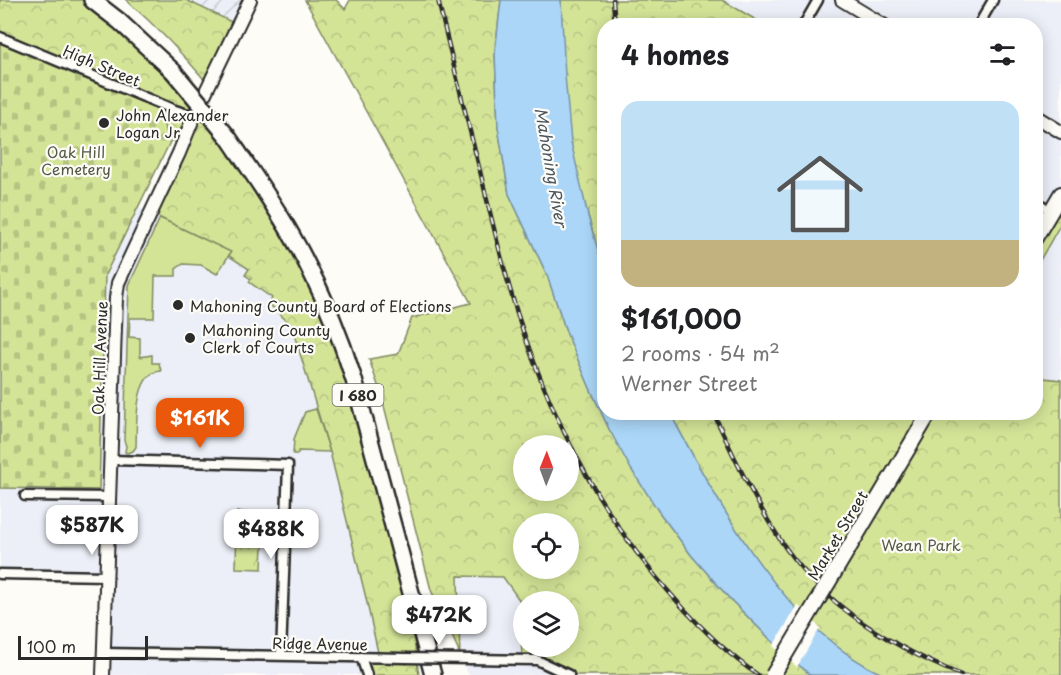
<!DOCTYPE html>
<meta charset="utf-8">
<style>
:root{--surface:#fff;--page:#f2f2f2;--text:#202124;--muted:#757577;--accent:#ea580c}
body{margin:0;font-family:"Playpen Sans",sans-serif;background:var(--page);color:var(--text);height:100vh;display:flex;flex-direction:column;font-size:22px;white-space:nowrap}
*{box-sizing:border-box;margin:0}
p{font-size:20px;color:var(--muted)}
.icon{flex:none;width:33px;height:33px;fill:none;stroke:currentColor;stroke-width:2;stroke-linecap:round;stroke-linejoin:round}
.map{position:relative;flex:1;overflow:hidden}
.side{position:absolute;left:597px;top:18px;width:446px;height:402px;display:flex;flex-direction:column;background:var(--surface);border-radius:24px;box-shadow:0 3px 15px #0003}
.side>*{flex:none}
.needle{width:39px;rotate:1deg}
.buttons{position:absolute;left:513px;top:435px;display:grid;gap:12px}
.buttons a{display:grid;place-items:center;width:66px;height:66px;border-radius:50%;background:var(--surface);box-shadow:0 3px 15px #0003;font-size:30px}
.scale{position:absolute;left:18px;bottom:15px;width:130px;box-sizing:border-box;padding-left:6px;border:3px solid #2b2b2b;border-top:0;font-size:16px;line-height:21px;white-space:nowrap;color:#2b2b2b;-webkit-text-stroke:4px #fdfcf7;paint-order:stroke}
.price{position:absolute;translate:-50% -51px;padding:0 14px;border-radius:12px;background:#fff;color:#222;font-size:20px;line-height:39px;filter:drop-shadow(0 2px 3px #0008)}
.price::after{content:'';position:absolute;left:50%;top:36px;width:18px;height:14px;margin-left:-9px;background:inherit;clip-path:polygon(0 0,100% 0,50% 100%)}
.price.on{background:var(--accent);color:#fff}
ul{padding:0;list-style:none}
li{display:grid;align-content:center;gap:12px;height:318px;padding:0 24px}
li span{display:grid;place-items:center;height:186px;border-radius:18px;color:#555}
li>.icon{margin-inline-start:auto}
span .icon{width:108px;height:108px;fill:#fffc;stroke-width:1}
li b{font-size:26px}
h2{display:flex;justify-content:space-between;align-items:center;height:72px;padding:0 24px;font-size:26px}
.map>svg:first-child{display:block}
.built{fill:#eceff7}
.industrial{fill:url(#industrial-furrows)}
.grass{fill:#d4e497;stroke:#808861;stroke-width:1.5}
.forest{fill:url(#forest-crowns);stroke:#808861;stroke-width:1.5;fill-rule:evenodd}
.cemetery{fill:url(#cemetery-stones);stroke:#808861;stroke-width:1.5}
.water{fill:#abd6f7;stroke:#7892a5;stroke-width:1.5}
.pier{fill:#fdfcf7}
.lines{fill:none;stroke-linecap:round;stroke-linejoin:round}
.street-casing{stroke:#2b2b2b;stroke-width:13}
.secondary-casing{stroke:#2b2b2b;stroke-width:16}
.primary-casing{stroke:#2b2b2b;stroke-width:18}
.highway-casing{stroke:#2b2b2b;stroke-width:20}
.street{stroke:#fdfcf7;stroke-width:8}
.secondary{stroke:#fdfcf7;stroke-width:12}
.primary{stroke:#fdfcf7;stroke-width:14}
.highway{stroke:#fdfcf7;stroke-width:15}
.rail-casing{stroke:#2b2b2b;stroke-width:4.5}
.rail{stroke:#fdfcf7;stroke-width:2;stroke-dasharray:7;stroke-linecap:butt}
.street-bridge-casing{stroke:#2b2b2b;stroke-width:13;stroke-linecap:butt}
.primary-bridge-casing{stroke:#2b2b2b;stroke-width:18;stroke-linecap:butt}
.highway-bridge-casing{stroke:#2b2b2b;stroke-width:20;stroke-linecap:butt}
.street-bridge{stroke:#fdfcf7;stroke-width:8}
.primary-bridge{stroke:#fdfcf7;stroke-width:14}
.highway-bridge{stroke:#fdfcf7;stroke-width:15}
.poi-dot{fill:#2b2b2b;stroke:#fdfcf7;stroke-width:2}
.labels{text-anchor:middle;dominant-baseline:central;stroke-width:4.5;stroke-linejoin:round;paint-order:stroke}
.shield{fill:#fdfcf7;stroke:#6a6a68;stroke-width:1.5}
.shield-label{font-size:14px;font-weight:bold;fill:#2b2b2b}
.street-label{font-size:15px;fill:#2b2b2b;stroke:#fdfcf7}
.poi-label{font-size:15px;fill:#2b2b2b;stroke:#fdfcf7;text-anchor:start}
.park-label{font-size:15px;fill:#555946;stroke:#fdfcf7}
.water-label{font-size:16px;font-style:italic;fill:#4b565e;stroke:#fdfcf7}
</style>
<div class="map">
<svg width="1061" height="675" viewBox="0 0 1061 675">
<defs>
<pattern id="industrial-furrows" width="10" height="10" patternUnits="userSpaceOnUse" patternTransform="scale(1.5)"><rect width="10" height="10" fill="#eceff7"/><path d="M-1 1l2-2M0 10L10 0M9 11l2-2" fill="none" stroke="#cbcdd4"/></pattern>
<pattern id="forest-crowns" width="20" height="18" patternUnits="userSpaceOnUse" patternTransform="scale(1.5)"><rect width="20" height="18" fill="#d4e497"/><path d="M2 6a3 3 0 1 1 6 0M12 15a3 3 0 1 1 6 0" fill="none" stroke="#b6c482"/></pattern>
<pattern id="cemetery-stones" width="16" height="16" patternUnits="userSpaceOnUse" patternTransform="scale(1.5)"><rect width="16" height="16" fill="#d4e497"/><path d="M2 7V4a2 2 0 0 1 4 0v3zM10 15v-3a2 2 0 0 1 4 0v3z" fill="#b6c482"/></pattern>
</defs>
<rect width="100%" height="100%" fill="#fdfcf7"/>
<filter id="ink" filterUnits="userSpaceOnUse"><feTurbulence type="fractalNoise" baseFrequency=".0167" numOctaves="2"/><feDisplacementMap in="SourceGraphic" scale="12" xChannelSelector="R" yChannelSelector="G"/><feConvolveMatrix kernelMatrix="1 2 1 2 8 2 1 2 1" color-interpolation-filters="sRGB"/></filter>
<g filter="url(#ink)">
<path class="built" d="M722 0H1061V217L1035 201V26L765 25Z
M138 207 248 260 281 297 302 360 330 452 365 594 379 658 367 675H103L106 576 0 574V488L98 489 105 275Z
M1061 223V380L1035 377V269Z
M458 576 504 577 520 600 522 660H537L569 675H469L460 659Z"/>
<path class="industrial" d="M186 0H250L238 25Z"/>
<path class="grass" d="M160 218 231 252 217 274 201 265 183 264 176 269V276H155L154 318H130L129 337 140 338V357L152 355V363H159L161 371C133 372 137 428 136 447L133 451 127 453 125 452 126 446 124 440 129 285Z
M316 409 330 452 298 451V454H293L294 439 305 412Z"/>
<path class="forest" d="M0 0H92L119 21 228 137 334 322 403 565 419 675H367L361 657H379L365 594 330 452 302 360 293 331 288 322 269 304 272 298 249 282 251 279 245 275 249 269 229 256 231 252 150 213 182 144 171 140 161 120 0 43Z
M126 0H186L238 25 209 85C183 54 156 26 126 0Z
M305 0H336L345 9 350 0H501L495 53 498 127 509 194 547 275 567 334 590 388 609 429 659 512 692 556 730 599 770 639 811 675H569L537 660H522L520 601 503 577 458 576 460 659 458 649 431 590 381 394 369 359 398 354 412 318 471 303ZM524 446H568V490H524ZM524 524H568V568H524ZM524 602H568V646H524Z
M561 0H722L765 25 604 26V271C592 229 578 185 571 142 564 97 562 46 561 0Z
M1035 201 1061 217V223L1035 269Z
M1035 377 1061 380V675H884C786 633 718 503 670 413L1035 412Z
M237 512 258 513 264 521 262 569 236 568Z"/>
<path class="cemetery" d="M0 43 165 112 161 120 171 140 105 275 99 490 0 488Z"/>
<path class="water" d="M501 0H561L565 75 571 142 588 216 604 271V412L670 413C718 503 786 632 884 675H810L770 639 730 599 692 556 659 512 631 469 609 429 590 388 567 334 547 275 509 194 498 127 495 53Z"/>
<path class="pier" d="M798 605 820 628 797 667 773 646Z"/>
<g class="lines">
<defs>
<path id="street" d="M803 26 818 0
M978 26 993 0
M0 37 175 110 194 116
M1035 201 1043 206
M111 460 288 465 281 656
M25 496 110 497
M0 574 106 576
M104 653 406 658
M361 657 367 675
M471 659 537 660 569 675"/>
<path id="secondary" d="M842 0 885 26
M1035 116 1061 132
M103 675 116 298 118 283 179 153 194 116 250 0"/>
<path id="primary" d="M1035 238 1061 194"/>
<path id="highway" d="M92 0 119 21 173 71
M228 137C249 168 270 198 288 229 316 277 338 328 354 380L433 675"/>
</defs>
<use href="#street" class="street-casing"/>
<use href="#secondary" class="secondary-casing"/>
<use href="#primary" class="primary-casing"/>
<use href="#highway" class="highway-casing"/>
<use href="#street" class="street"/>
<use href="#secondary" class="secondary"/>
<use href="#primary" class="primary"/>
<use href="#highway" class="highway"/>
<defs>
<path id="rail" d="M438 0C451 56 465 111 479 167 493 224 506 282 525 337 558 432 607 524 675 599 699 626 727 654 758 675
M613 0 615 26
M713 412C733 455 753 498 779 538 821 604 890 646 961 675"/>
</defs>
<use href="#rail" class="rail-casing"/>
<use href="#rail" class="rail"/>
<defs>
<path id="street-bridge" d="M406 658 471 659"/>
<path id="primary-bridge" d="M773 675 930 412"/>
<path id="highway-bridge" d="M173 71 228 137"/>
</defs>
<use href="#street-bridge" class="street-bridge-casing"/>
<use href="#primary-bridge" class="primary-bridge-casing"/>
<use href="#highway-bridge" class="highway-bridge-casing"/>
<use href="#street-bridge" class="street-bridge"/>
<use href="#primary-bridge" class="primary-bridge"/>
<use href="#highway-bridge" class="highway-bridge"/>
</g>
</g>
<g class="poi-dot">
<circle cx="104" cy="123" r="6"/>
<circle cx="178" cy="305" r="6"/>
<circle cx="190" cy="338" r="6"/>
</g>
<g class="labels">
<rect class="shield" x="332.5" y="384" width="51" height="22" rx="4.5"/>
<g class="shield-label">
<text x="358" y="395">I 680</text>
</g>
<g class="street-label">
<text transform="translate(102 65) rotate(23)">High Street</text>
<text transform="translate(99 358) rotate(-88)">Oak Hill Avenue</text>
<text transform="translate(837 535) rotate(-59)">Market Street</text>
<text transform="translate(320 643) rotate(1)">Ridge Avenue</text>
</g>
<g class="poi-label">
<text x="116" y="114">John Alexander<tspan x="116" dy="17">Logan Jr</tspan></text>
<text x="190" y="305">Mahoning County Board of Elections</text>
<text x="202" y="329">Mahoning County<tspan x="202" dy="17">Clerk of Courts</tspan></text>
</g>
<g class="park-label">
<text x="76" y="151">Oak Hill<tspan x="76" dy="17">Cemetery</tspan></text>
<text x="921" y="544">Wean Park</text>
</g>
<g class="water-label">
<text transform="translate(552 167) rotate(80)">Mahoning River</text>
</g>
</g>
</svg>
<div class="buttons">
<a><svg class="needle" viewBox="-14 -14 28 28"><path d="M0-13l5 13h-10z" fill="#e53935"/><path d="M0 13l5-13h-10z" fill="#757577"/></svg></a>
<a><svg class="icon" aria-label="locate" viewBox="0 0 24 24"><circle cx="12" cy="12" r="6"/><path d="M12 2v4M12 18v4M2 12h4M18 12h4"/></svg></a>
<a><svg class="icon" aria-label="layers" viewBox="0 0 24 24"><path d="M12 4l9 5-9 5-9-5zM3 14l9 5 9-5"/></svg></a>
</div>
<div class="scale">100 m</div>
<b class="price on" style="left:200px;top:449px">$161K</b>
<b class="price" style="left:92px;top:556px">$587K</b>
<b class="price" style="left:271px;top:560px">$488K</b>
<b class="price" style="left:439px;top:646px">$472K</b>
<section class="side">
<h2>4 homes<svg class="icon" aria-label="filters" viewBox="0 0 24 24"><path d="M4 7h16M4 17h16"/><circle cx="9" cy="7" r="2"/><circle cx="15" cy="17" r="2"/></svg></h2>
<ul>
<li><span style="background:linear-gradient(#bfe0f5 75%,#c2b280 0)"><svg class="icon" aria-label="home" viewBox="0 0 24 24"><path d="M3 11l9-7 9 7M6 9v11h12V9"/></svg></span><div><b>$161,000</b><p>2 rooms · 54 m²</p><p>Werner Street</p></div></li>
</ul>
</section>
</div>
